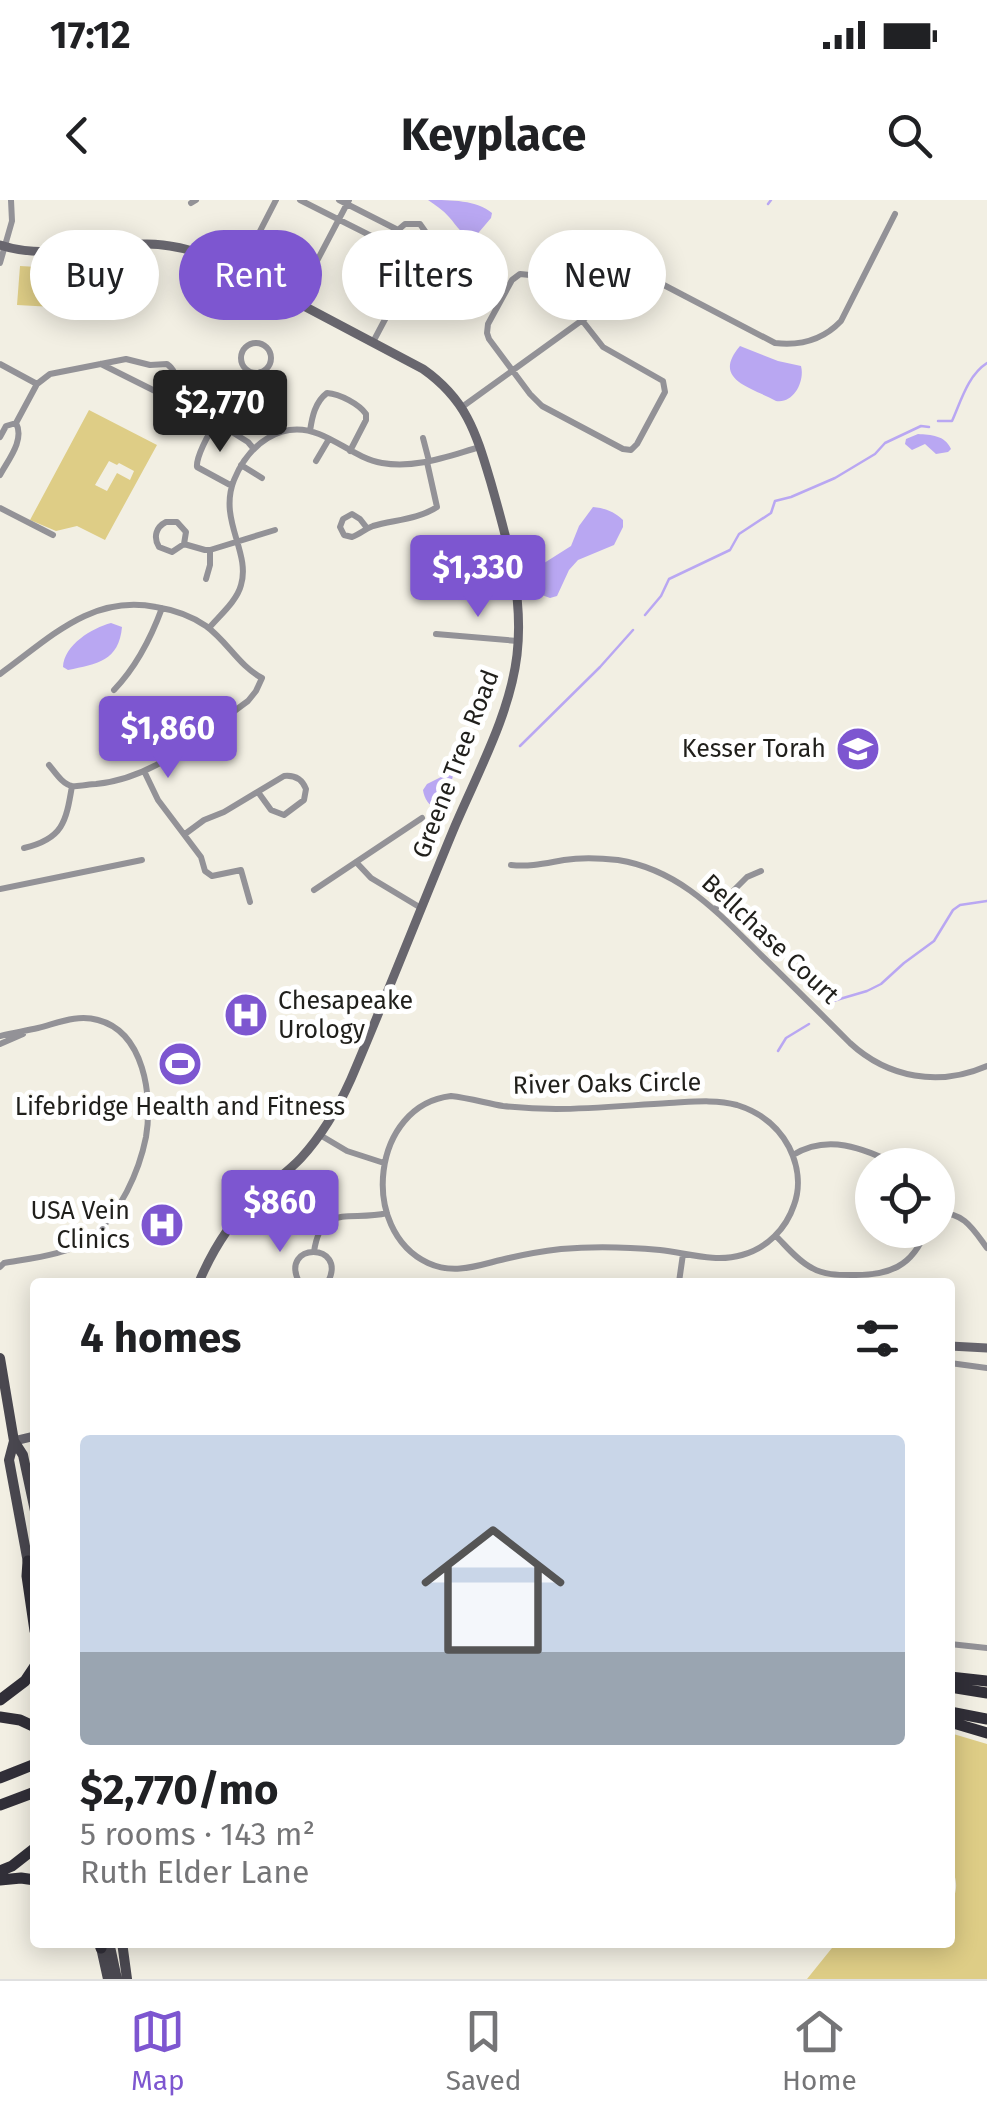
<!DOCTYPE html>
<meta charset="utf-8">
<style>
:root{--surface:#fff;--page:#f6f6f6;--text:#202124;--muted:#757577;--line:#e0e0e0;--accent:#7d56d0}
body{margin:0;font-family:"Fira Sans",sans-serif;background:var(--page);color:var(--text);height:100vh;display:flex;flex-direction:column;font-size:38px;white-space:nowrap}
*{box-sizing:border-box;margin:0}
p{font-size:32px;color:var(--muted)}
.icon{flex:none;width:55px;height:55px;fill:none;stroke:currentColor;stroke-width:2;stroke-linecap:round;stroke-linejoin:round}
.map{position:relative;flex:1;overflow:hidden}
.side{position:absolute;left:30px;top:1078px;width:925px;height:670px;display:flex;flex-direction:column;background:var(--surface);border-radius:10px;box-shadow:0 5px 25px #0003}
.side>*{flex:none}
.banner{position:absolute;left:30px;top:30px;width:928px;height:90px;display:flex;gap:20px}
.tools{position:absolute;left:855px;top:948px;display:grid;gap:20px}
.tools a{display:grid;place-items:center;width:100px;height:100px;border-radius:50%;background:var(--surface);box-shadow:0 5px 25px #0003;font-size:50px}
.price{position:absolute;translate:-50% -85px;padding:0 22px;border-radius:10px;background:var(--accent);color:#fff;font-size:32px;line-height:65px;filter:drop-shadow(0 2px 5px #0008)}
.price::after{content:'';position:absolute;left:50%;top:60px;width:30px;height:22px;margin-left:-15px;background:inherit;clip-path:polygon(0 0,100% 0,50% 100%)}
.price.current{background:#222;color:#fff}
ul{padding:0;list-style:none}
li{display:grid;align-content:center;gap:20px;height:530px;padding:0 50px}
li span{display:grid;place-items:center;height:310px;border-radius:10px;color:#555}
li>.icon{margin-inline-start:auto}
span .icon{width:180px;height:180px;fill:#fffc;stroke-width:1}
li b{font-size:42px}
h2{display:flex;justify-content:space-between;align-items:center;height:120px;padding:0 50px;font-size:42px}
.tag{padding:0 35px;border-radius:45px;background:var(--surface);box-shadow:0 5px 25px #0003;font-size:35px;line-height:90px}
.tag.current{background:var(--accent);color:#fff}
.status{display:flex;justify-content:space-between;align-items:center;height:70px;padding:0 50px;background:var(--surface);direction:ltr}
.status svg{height:28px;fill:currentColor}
header{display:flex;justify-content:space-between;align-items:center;height:130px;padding:0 50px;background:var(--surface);font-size:45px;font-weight:700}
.tab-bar{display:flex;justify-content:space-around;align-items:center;height:140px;border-top:2px solid var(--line);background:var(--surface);font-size:28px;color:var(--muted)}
.tab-bar a{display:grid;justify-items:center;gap:5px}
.tab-bar .current{color:var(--accent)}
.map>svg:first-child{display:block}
.green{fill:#decd86;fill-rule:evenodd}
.water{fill:#b9a7f2}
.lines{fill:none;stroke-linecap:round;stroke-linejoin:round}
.stream{stroke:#b9a7f2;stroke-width:2.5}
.street{stroke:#939297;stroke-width:6}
.secondary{stroke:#68666e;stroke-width:9}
.primary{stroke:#4a4850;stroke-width:10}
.highway{stroke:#312f38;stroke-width:11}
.labels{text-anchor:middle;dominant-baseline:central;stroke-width:10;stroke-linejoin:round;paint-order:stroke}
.poi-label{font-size:25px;fill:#201f1b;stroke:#fff;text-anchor:end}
.street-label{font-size:25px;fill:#201f1b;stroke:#fff}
</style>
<div class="status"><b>17:12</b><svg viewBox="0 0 49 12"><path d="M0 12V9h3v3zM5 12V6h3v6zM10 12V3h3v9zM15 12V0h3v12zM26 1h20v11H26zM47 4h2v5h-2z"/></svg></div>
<header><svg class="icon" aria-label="back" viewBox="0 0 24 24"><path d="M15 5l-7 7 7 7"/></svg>Keyplace<svg class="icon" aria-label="search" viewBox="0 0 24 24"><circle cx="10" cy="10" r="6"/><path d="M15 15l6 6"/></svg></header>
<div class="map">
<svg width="987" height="1779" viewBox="0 0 987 1779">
<rect width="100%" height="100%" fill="#f2efe3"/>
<path class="green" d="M20 66 55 68 53 107 17 105Z
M89 210 157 245 105 340 77 326 56 331 30 320ZM109 261 117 265 119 263 134 271 130 280 117 273 107 291 95 285Z
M950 1533 987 1544V1779H807L836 1743 950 1742C950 1732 948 1717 951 1707 957 1688 959 1684 950 1664Z"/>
<path class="water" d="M428 0C451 0 477 0 492 13L491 18 474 38C460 34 458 27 449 17 443 10 435 5 428 0Z
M740 146 778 161 801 166C805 181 794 204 776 201 751 187 711 180 740 146Z
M918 234C931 235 945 235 951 249L948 252 936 254 925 244 912 250 905 244 906 239Z
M593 307C605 308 615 312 623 320V327L614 345 578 360 569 370 557 396 550 398 542 395 539 387 541 365 571 346 579 326Z
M111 423 122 427C119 461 97 464 68 470L63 467C64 445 92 428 111 423Z
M451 572 453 576 448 593 438 609C429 607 424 598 423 590L427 584Z"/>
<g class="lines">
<path class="stream" d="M768 4 771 0
M938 221H952C961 201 968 175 987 163
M645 415 661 396 669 379 730 350 739 334 771 313 775 301 791 297 835 278 875 254 885 243 921 226 929 227
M520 546 600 467 633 430
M833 801 867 791 881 784 904 763 934 741 953 710 960 705 987 701
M778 851 786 838 809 824"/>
<path class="street" d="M300 0 417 59
M339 0 398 30
M191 3 196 0
M0 63 12 21 11 0
M239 72 276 0
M520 74 530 75 559 91 603 147 663 181 665 192 637 244 631 250 623 249 542 206 530 194 489 139 487 133 488 124 512 80Z
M308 78 349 0
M373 142 425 44 427 34 420 24H405L398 30 390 45
M241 158a15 15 0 1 1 30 0a15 15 0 1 1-30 0Z
M0 164 37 184
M260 172 279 232
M462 207 624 90 641 81 660 83 775 143C801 146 823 140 841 121L895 14
M310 231C312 217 315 202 327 193 340 194 359 204 366 214V220L350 251
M0 237 6 226 16 223 37 184 50 174 126 159 150 165 167 164C181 174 178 194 159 193L101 164
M423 238 429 261
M316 261 329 239
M241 265 262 278
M0 275C8 260 25 240 16 223
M232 286 197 267C196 259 208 231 216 227 219 226 221 227 224 227L248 242 253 248
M0 308 53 335
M367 328 360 319 352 314 343 319 340 327 344 335 352 337C360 334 365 329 373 326 394 320 419 319 437 307L427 262
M184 344 186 332 177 322H166C156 327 153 337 159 347L172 352 184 344 205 350H210L275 330
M206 379 210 365V350
M209 428C219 416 237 401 241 385 251 352 218 320 234 280 248 245 281 219 319 234 340 242 359 259 382 263 416 269 448 256 480 247
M436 434 518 441
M0 474C49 439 91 394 156 407 175 410 190 415 206 426 227 441 239 466 262 478L256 491 248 501C201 535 156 578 96 584 89 584 79 587 72 586 62 584 55 572 49 565
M114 490C137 466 151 438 162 408
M145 573 158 600 201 657 205 671 212 676 241 670 250 702
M185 634 204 620 224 612 284 576C294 575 302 579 306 589L304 600 284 615 271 610 258 592
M24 648C63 639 66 622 72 586
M356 662 371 678 421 708
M511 665C531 667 546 663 564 660 582 657 601 658 618 660 681 670 719 714 762 756 792 785 821 814 850 843 888 878 939 887 987 866
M0 689 142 660
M314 690 422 618
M715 709 747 677 761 671
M0 836C12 833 25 831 38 828 58 823 77 814 98 820 144 832 153 896 146 937 139 972 120 1014 92 1037 68 1055 33 1058 4 1063L0 1067
M0 844 23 834
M451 896C469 898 486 903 503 906 521 908 538 909 556 909 594 909 632 905 669 903 691 902 715 899 737 905 759 912 778 926 789 947 798 965 801 986 794 1005 786 1029 767 1048 742 1055 715 1063 687 1053 660 1050 628 1047 593 1046 561 1049 544 1051 526 1054 509 1058 481 1064 456 1076 428 1063 358 1030 372 905 451 896Z
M320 935 347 951 384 963
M793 955C829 933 863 949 899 965
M938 1013C964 1012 973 1029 987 1048
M776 1036C787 1047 798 1061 812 1068 824 1075 838 1075 851 1075 888 1076 913 1067 926 1030
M314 1052C321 1002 351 1022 387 1013
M299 1082C279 1042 348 1042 328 1082
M679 1082 683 1054
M950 1163 987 1168
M950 1444 987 1448"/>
<path class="secondary" d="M0 45C49 61 98 43 147 44 171 44 193 50 215 59L423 169C467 200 476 233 491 283 507 340 524 395 517 455 510 514 478 572 455 626 420 710 387 795 351 879 338 908 323 934 301 958 289 971 274 981 260 994 232 1018 213 1049 199 1082
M950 1146 987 1148
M14 1241 35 1236"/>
<path class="primary" d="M0 1158 14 1241 9 1260 29 1368
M14 1241 23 1255 35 1311
M109 1742 117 1779
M122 1742 127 1779
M100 1743 108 1779"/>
<path class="highway" d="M28 1361 27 1376 35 1431
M950 1477 987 1481
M950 1487 987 1493
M0 1500 25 1481 35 1466
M950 1512 987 1519
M0 1517 20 1520 35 1527
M950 1522 987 1533
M0 1578 35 1564
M0 1605 35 1592
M0 1671 12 1666 35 1648
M0 1680 21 1678 35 1680
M99 1742 101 1748"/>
</g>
<defs>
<symbol id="school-disc" viewBox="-11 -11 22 22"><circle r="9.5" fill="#7d56d0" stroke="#fff"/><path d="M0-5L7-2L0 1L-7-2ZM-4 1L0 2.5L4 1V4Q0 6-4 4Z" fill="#fff"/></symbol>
<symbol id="hospital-disc" viewBox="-11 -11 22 22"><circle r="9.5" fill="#7d56d0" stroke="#fff"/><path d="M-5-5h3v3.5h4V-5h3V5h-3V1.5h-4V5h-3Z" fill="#fff"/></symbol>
<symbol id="stadium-disc" viewBox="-11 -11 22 22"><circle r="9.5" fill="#7d56d0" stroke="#fff"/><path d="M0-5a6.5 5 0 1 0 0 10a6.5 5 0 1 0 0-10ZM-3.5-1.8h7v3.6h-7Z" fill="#fff"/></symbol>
</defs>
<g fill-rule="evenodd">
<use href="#school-disc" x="833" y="524" width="50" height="50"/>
<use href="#hospital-disc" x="221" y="790" width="50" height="50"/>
<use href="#stadium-disc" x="155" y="839" width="50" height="50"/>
<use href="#hospital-disc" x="137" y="1000" width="50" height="50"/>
</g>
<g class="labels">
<g class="poi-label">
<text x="826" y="549">Kesser Torah</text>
<text x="278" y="801" text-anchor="start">Chesapeake<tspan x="278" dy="29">Urology</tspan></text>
<text x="180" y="907" text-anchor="middle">Lifebridge Health and Fitness</text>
<text x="130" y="1011">USA Vein<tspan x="130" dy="29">Clinics</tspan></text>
</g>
<g class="street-label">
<text transform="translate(456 564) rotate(-69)">Greene Tree Road</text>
<text transform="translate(770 739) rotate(43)">Bellchase Court</text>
<text transform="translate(607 884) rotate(-1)">River Oaks Circle</text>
</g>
</g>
</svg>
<div class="tools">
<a><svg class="icon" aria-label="locate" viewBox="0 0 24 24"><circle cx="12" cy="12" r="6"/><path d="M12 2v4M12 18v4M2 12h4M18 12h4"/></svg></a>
</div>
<b class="price current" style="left:220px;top:255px">$2,770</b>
<b class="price" style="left:478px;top:420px">$1,330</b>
<b class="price" style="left:168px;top:581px">$1,860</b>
<b class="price" style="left:280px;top:1055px">$860</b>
<div class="banner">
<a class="tag">Buy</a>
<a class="tag current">Rent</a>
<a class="tag">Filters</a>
<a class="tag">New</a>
</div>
<section class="side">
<h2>4 homes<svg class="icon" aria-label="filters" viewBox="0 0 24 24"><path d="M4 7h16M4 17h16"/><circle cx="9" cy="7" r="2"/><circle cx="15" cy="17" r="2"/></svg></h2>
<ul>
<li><span style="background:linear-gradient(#c9d6e8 70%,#9aa5b1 0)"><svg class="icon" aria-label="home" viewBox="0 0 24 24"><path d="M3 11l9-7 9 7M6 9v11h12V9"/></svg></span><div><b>$2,770/mo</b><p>5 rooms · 143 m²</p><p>Ruth Elder Lane</p></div></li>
</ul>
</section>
</div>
<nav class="tab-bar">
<a class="current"><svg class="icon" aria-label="map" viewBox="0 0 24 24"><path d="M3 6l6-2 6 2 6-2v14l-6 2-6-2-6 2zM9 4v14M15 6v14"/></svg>Map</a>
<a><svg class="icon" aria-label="saved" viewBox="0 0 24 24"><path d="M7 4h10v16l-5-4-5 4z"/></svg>Saved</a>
<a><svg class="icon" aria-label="home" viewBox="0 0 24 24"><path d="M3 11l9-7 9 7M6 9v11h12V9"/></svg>Home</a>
</nav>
